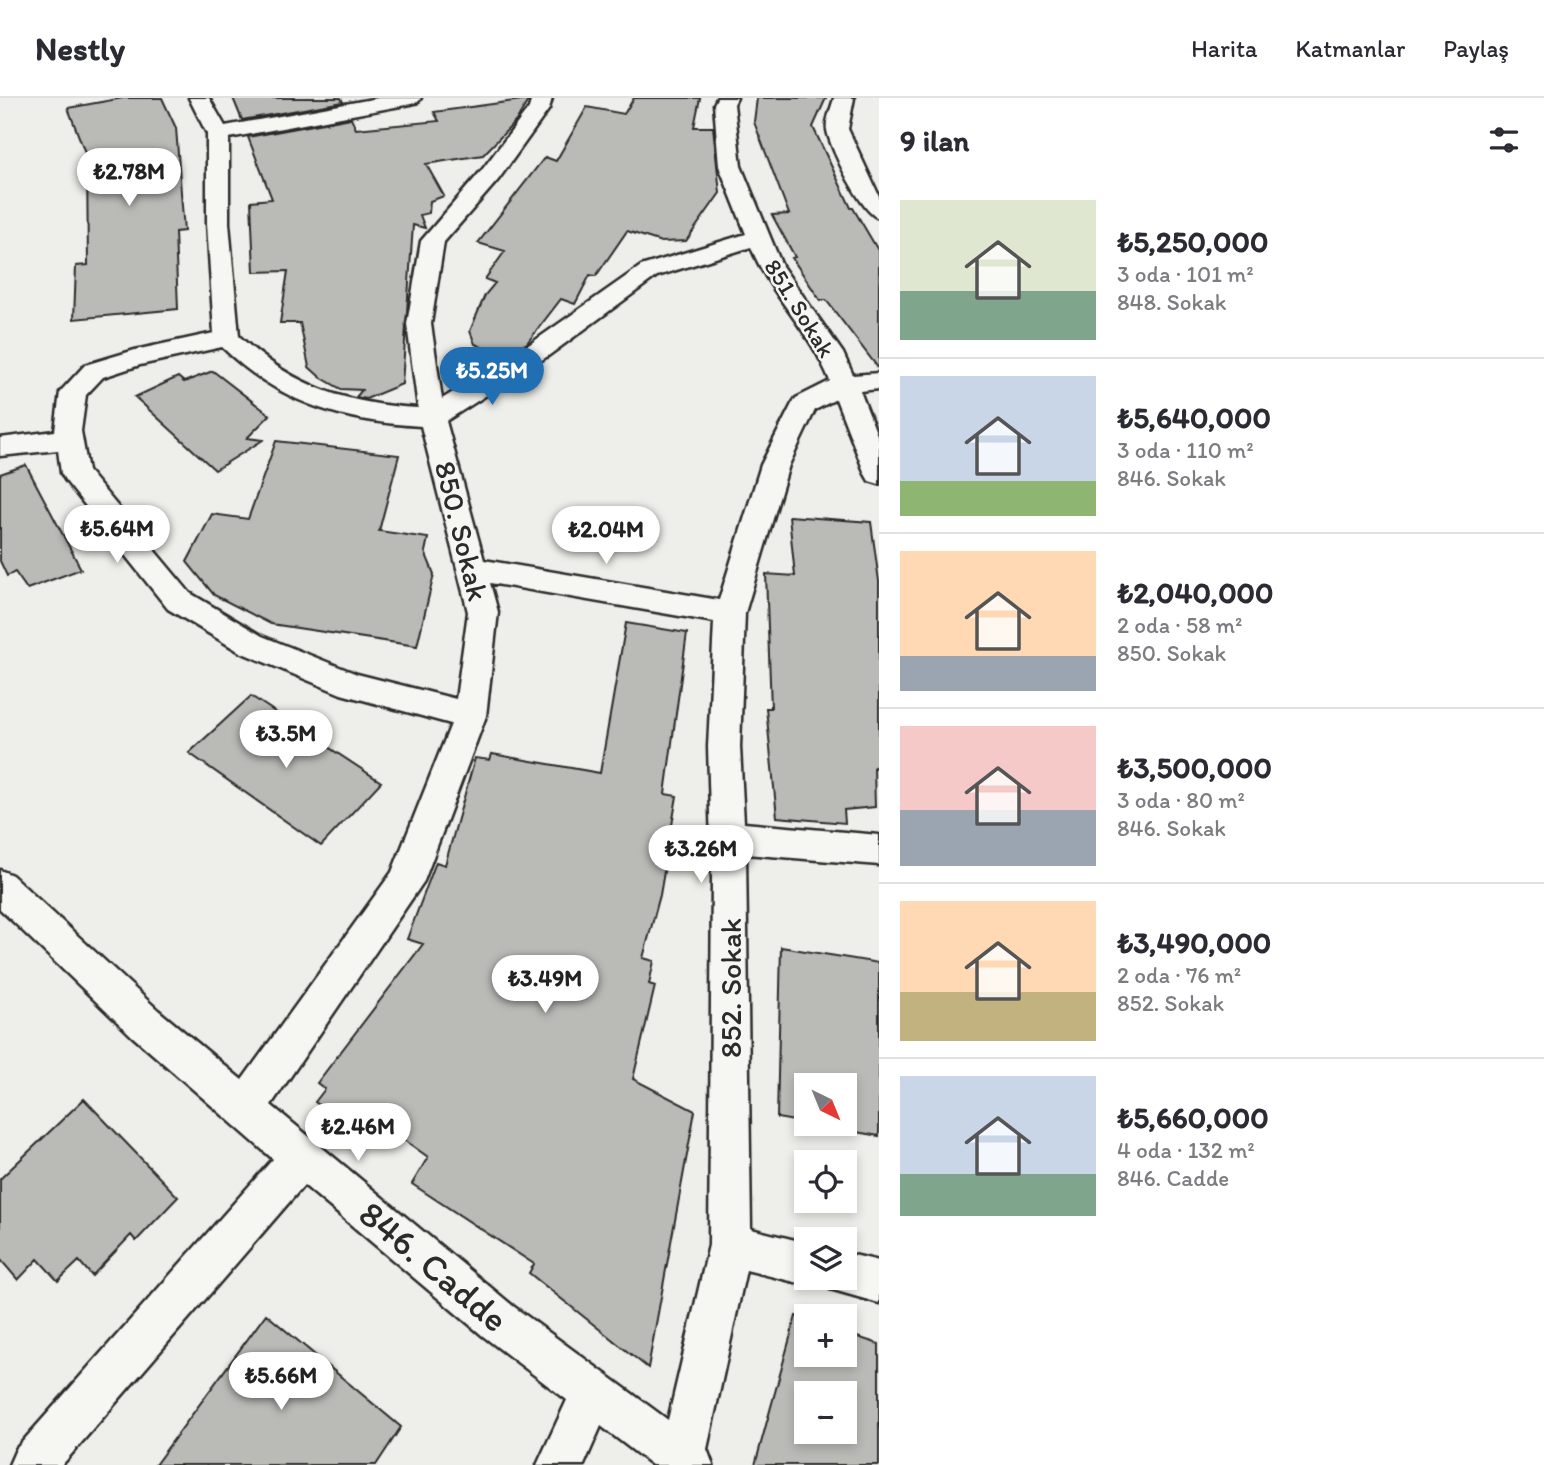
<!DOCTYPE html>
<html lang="tr">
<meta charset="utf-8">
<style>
:root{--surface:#fff;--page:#f7f7f7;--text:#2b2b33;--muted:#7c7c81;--line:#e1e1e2;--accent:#1f6fb2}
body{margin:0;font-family:Itim,sans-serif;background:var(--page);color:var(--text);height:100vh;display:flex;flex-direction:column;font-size:26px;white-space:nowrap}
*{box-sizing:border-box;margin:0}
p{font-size:23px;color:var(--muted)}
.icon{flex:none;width:38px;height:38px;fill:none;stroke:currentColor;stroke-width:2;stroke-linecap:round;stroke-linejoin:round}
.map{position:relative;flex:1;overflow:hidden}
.side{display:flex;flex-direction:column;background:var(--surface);width:665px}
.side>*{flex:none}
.needle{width:46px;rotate:137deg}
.buttons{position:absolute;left:794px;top:975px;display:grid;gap:14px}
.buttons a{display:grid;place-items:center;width:63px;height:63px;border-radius:0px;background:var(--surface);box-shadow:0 4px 10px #0003;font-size:35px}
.price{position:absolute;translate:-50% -60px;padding:0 16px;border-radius:24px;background:#fff;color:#222;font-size:23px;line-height:46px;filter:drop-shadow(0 2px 4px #0008)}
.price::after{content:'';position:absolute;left:50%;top:42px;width:21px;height:16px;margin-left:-10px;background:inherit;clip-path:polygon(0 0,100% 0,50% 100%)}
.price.selected{background:var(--accent);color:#fff}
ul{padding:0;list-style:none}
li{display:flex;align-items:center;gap:21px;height:175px;padding:0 21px}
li+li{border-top:2px solid var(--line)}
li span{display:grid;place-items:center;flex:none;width:196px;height:140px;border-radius:0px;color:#555}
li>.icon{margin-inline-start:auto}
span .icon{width:84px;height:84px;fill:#fffc;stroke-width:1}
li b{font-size:30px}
h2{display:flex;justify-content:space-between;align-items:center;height:84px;padding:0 21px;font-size:30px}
header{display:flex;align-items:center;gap:42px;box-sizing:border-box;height:98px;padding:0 35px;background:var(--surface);border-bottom:2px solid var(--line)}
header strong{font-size:33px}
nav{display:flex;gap:38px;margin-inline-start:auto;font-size:24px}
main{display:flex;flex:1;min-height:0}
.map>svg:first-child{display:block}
.building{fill:#babab7;stroke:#2b2b2b;stroke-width:2;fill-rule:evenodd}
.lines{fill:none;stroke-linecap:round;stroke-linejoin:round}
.minor-casing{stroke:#2b2b2b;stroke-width:5}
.minor{fill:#f6f6f2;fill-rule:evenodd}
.labels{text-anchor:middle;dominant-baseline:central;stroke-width:5;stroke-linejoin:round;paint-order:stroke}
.far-street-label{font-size:24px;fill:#2b2b2b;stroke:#f6f6f2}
.street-label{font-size:30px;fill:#2b2b2b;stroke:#f6f6f2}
.near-street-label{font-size:37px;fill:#2b2b2b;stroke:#f6f6f2}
</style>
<header>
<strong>Nestly</strong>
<nav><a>Harita</a><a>Katmanlar</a><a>Paylaş</a></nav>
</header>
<main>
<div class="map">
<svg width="879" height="1367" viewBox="0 0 879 1367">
<rect width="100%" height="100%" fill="#eeeeea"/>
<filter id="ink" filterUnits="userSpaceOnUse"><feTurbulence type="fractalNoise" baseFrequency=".0143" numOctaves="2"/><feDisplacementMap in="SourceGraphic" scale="14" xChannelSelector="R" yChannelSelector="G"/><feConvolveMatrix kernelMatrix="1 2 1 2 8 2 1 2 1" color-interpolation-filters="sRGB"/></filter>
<g filter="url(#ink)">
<path class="building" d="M123 0H162L176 30 184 133 175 134 178 211 74 221 76 168 88 167 87 60 68 10Z
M233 0H341L343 4 242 22Z
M634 0H700L694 29H713L720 95 686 143 661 144 627 133 596 178 590 177 575 206 561 201 527 245 508 256 504 259 475 246 470 233 485 197 495 185 485 181 505 153 478 145 545 59 556 63 587 9 624 16Z
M757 0H826L813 29 851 110H853L879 154V271L826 202H820L792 160 795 159 772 117 789 116 754 24Z
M529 1 516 23 483 57 426 66 444 98 430 103 429 115 420 117 425 130 413 127 402 286 366 301 356 299 362 292 341 291 320 279 309 269 300 225H280L288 173 254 174 251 103 272 101 248 39 351 20 356 31 439 23 434 14Z
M213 273 270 317 247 340 263 342 215 372 135 299 178 279 184 284Z
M276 343 399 357 379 433 428 440 425 454 434 476 417 548 271 526 214 497 187 464 212 416 248 421Z
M26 367 81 471 27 491 15 474 7 478 0 463V376Z
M789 418 871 424 879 483V668L874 669 875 709 844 712 845 725 777 719 766 610H771L766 476 795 478Z
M626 525 687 535 665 696 677 698 660 797 643 860 654 863 649 886 655 888 633 981 695 1013 648 1270 529 1175 534 1166 412 1086 428 1059 379 1024 366 1041 315 1004 325 991 317 985 423 846 407 841 436 764 445 767 475 660 490 662 492 656 600 675Z
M251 598 381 684 321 748 189 655Z
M781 849 879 865V1038L777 1020ZM807 987H845V1026H807Z
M84 1001 178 1099 136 1143 131 1137 92 1178 79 1163 58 1183 38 1161 18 1182 0 1161V1081Z
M266 1216 401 1329 376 1367H155Z
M796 1218 807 1222V1256H845V1235L879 1246V1367H755ZM807 1295H845V1334H807Z"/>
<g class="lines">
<defs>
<path id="minor" d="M189 0H209L225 28 378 0H421L418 4 411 6 229 40V125L239 238C292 288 346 306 418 310L407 226 421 143 482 72 529 10 532 0H552L549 11 498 82 444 144 431 226 442 301 530 246 641 168 746 136 719 68 714 6 717 0H737L734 6 741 68 782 168 843 255 853 277 879 275V291L860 293 879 342V386L869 383 865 376 836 301 815 312 789 367 745 515 740 649 744 725 879 737V767L746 756 751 1131 807 1145V1180H823L807 1187 746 1172 707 1351 713 1367H652L601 1328 584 1367H537L567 1302 483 1238 304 1087 62 1367H9L16 1351 273 1061 132 938 0 811V772L12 777 158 912 242 982 392 774 451 626 341 596 240 554 168 511 65 382 61 375 58 352 0 358V340L55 333 60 294 85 267 135 252 214 235 207 125V36ZM751 149C770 197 811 234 830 283L796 300 792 306 761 367 719 502 484 462 446 323 548 258 657 178ZM222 249C279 305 343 324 421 328L468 514 456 601 357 576 262 538 190 495 88 373 81 333 86 297 103 279 140 267ZM490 485 714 524 708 649 712 781 709 1147 668 1322 513 1208 271 1007 424 783 486 618 498 514Z
M834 0H854L848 31 879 98V120C862 116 830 50 827 32 825 23 832 9 834 0Z
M845 1155 879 1163V1205L830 1191 825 1180H845Z"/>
</defs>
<use href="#minor" class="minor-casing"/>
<use href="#minor" class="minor"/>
</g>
</g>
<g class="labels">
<g class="far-street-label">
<text transform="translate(800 210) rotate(58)">851. Sokak</text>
</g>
<g class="street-label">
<text transform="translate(462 433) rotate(76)">850. Sokak</text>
<text transform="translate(730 890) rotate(-90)">852. Sokak</text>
</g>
<g class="near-street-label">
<text transform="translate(434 1168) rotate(40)">846. Cadde</text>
</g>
</g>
</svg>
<div class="buttons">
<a><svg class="needle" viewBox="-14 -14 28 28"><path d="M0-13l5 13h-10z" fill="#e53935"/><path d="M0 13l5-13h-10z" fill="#7c7c81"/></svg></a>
<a><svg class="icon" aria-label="locate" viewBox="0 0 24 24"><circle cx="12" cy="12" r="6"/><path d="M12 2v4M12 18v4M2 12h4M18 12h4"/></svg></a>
<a><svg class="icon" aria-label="layers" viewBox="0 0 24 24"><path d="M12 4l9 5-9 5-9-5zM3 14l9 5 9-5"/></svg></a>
<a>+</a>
<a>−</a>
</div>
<b class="price" style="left:129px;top:110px">₺2.78M</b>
<b class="price selected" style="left:492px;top:309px">₺5.25M</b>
<b class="price" style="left:117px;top:467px">₺5.64M</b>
<b class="price" style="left:606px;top:468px">₺2.04M</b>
<b class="price" style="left:286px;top:672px">₺3.5M</b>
<b class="price" style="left:701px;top:787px">₺3.26M</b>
<b class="price" style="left:545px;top:917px">₺3.49M</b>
<b class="price" style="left:358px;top:1065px">₺2.46M</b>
<b class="price" style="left:281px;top:1314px">₺5.66M</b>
</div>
<section class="side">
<h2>9 ilan<svg class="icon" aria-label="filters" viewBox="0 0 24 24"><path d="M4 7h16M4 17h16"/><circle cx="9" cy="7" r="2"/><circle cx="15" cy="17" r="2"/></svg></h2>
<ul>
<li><span style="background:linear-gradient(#dfe7d0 65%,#7fa58c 0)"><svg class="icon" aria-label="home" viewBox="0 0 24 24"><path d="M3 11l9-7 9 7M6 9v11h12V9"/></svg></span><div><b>₺5,250,000</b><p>3 oda · 101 m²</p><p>848. Sokak</p></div></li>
<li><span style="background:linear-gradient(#c9d6e8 75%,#8fb573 0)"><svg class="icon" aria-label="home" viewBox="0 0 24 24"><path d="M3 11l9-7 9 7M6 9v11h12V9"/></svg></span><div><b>₺5,640,000</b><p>3 oda · 110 m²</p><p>846. Sokak</p></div></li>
<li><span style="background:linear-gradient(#ffd9b3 75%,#9aa5b1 0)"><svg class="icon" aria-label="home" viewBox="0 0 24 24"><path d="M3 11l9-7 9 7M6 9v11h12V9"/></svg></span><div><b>₺2,040,000</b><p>2 oda · 58 m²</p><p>850. Sokak</p></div></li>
<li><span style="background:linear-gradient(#f6c9c9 60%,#9aa5b1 0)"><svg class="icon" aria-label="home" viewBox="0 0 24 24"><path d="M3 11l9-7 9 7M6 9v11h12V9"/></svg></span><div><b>₺3,500,000</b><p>3 oda · 80 m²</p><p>846. Sokak</p></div></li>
<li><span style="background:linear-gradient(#ffd9b3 65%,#c2b280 0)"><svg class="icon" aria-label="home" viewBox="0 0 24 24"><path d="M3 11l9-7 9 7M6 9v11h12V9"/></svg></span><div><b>₺3,490,000</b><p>2 oda · 76 m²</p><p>852. Sokak</p></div></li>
<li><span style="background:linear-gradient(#c9d6e8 70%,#7fa58c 0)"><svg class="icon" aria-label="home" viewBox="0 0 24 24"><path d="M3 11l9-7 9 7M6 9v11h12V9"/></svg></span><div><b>₺5,660,000</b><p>4 oda · 132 m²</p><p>846. Cadde</p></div></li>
</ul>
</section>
</main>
